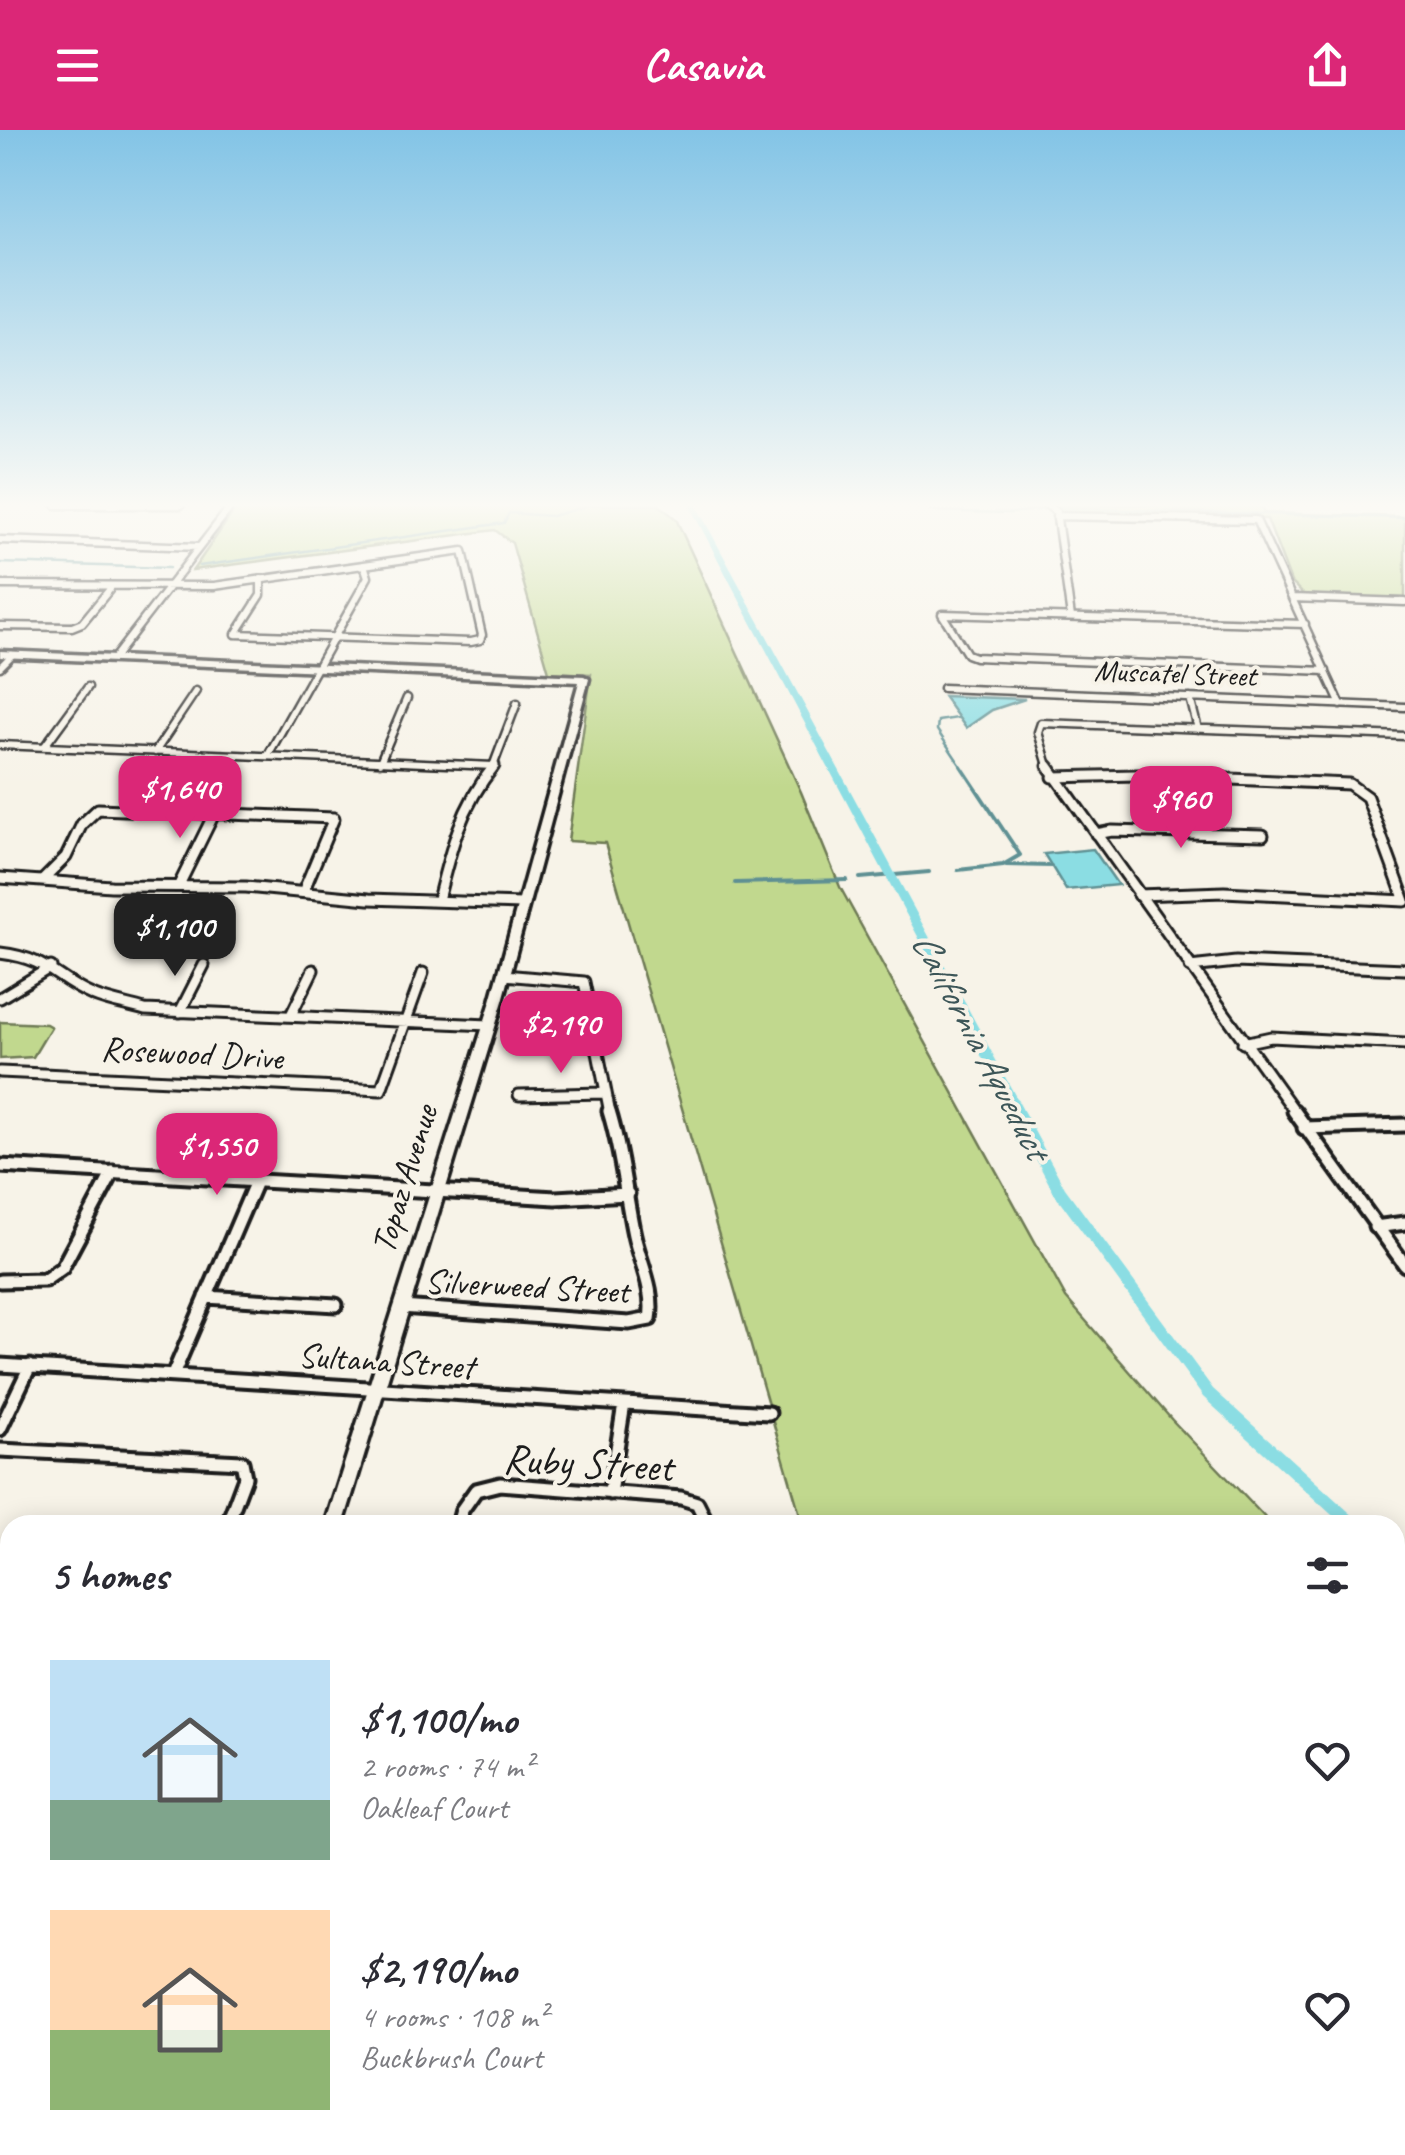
<!DOCTYPE html>
<meta charset="utf-8">
<style>
:root{--surface:#fff;--page:#f7f7f7;--text:#2b2b33;--muted:#7c7c81;--accent:#db2777}
body{margin:0;font-family:Caveat,sans-serif;background:var(--page);color:var(--text);height:100vh;display:flex;flex-direction:column;font-size:38px;white-space:nowrap}
*{box-sizing:border-box;margin:0}
p{font-size:32px;color:var(--muted)}
.icon{flex:none;width:55px;height:55px;fill:none;stroke:currentColor;stroke-width:2;stroke-linecap:round;stroke-linejoin:round}
.map{position:relative;flex:1;overflow:hidden}
.details{position:absolute;left:0px;top:1385px;width:1405px;height:640px;display:flex;flex-direction:column;background:var(--surface);border-radius:30px 30px 0 0;box-shadow:0 5px 25px #0003}
.details>*{flex:none}
.price{position:absolute;translate:-50% -85px;padding:0 22px;border-radius:20px;background:var(--accent);color:#fff;font-size:32px;line-height:65px;filter:drop-shadow(0 2px 5px #0008)}
.price::after{content:'';position:absolute;left:50%;top:60px;width:30px;height:22px;margin-left:-15px;background:inherit;clip-path:polygon(0 0,100% 0,50% 100%)}
.price.selected{background:#222;color:#fff}
ul{padding:0;list-style:none}
li{display:flex;align-items:center;gap:30px;height:250px;padding:0 50px}
li span{display:grid;place-items:center;flex:none;width:280px;height:200px;border-radius:0px;color:#555}
li>.icon{margin-inline-start:auto}
span .icon{width:120px;height:120px;fill:#fffc;stroke-width:1}
li b{font-size:42px}
h2{display:flex;justify-content:space-between;align-items:center;height:120px;padding:0 50px;font-size:42px}
header{display:flex;justify-content:space-between;align-items:center;height:130px;padding:0 50px;background:var(--accent);color:#fff;font-size:45px;font-weight:700}
.map>svg:first-child{display:block}
.green{fill:#c1d88e;stroke:#6e7a55;stroke-width:2.5}
.water{fill:#8bdde3;stroke:#5f9093;stroke-width:2.5}
.lines{fill:none;stroke-linecap:round;stroke-linejoin:round}
.stream-far2{stroke:#5f9093;stroke-width:2.5}
.stream-far1{stroke:#5f9093;stroke-width:4}
.stream{stroke:#5f9093;stroke-width:5}
.canal{fill:#8bdde3;fill-rule:evenodd}
.street-far3-casing{stroke:#1c1c1c;stroke-width:11}
.street-far2-casing{stroke:#1c1c1c;stroke-width:15}
.street-far1-casing{stroke:#1c1c1c;stroke-width:19}
.street-casing{stroke:#1c1c1c;stroke-width:22}
.secondary-casing{stroke:#1c1c1c;stroke-width:7}
.street-far3{stroke:#f7f3e8;stroke-width:6}
.street-far2{stroke:#f7f3e8;stroke-width:9}
.street-far1{stroke:#f7f3e8;stroke-width:11}
.street{stroke:#f7f3e8;stroke-width:15}
.secondary{fill:#f7f3e8;fill-rule:evenodd}
.labels{text-anchor:middle;dominant-baseline:central;stroke-width:8;stroke-linejoin:round;paint-order:stroke}
.far-street-label{font-size:30px;fill:#1c1c1c;stroke:#f7f3e8}
.street-label{font-size:35px;fill:#1c1c1c;stroke:#f7f3e8}
.water-label{font-size:38px;font-style:italic;fill:#3d5658;stroke:#f7f3e8}
.near-street-label{font-size:42px;fill:#1c1c1c;stroke:#f7f3e8}
</style>
<header><svg class="icon" aria-label="menu" viewBox="0 0 24 24"><path d="M4 6h16M4 12h16M4 18h16"/></svg>Casavia<svg class="icon" aria-label="share" viewBox="0 0 24 24"><path d="M12 15V3M7 8l5-5 5 5M5 13v7h14v-7"/></svg></header>
<div class="map">
<svg width="1405" height="2025" viewBox="0 0 1405 2025">
<rect width="100%" height="100%" fill="#f7f3e8"/>
<filter id="ink" filterUnits="userSpaceOnUse"><feTurbulence type="fractalNoise" baseFrequency=".01" numOctaves="2"/><feDisplacementMap in="SourceGraphic" scale="20" xChannelSelector="R" yChannelSelector="G"/><feConvolveMatrix kernelMatrix="1 2 1 2 8 2 1 2 1" color-interpolation-filters="sRGB"/></filter>
<g filter="url(#ink)">
<path class="green" d="M238 375H659L676 389 801 662 840 757 1066 1168 1172 1290 1272 1395H803L605 713 568 711 591 544 549 542 512 413 495 400 193 440Z
M1057 375H1260L1264 383 1405 387V471L1306 467 1291 452 1267 389 1059 384Z
M0 892 46 894 51 897 33 927 0 929Z
M1395 1524 1405 1534V2025H985L982 2015H1395Z"/>
<path class="water" d="M943 566 1025 569 992 580 966 598Z
M1093 719 1118 755 1066 760 1044 724Z"/>
<g class="lines">
<path class="stream-far2" d="M930 381 1011 383 1052 378 1405 388
M0 433 169 438
M199 436 504 393 509 383 552 386 590 375
M957 588 938 591 937 600 963 639"/>
<path class="stream-far1" d="M1006 735 1051 736
M958 740 1003 735 1020 725 961 636
M860 748 929 742
M735 753 847 750"/>
<path class="stream" d="M1395 1584 1405 1578"/>
<path class="canal" d="M689 375H696L1065 1058 1213 1259 1359 1391 1361 1395H1343L1203 1267 1054 1063Z
M1395 1427 1405 1432V1449L1395 1443Z"/>
<defs>
<path id="street-far3" d="M56 375H181
M1047 375 1056 382 1071 487
M1056 386 1256 390 1341 575
M0 410 199 417
M0 455 214 456 463 421 482 505 480 510 471 512 236 504
M1293 468 1405 472
M1305 494 942 484 967 524 975 527 1326 541
M0 496 72 497 82 493 110 459
M236 504 261 465V449
M114 528 232 375
M0 537 12 525
M943 558 1405 577
M1190 568 1198 599
M0 615 494 636
M44 617 88 557
M155 622 196 561
M268 625 368 447 364 435
M380 632 407 568
M492 639 517 573
M1049 639 1038 602 1041 593 1405 606"/>
<path id="street-far2" d="M1048 636 1296 983
M1053 647 1137 645 1349 654 1367 667 1405 771 1224 762 1138 765
M1096 704 1112 701 1263 705
M0 748 111 756 246 757 369 769 522 774
M43 750 66 727 82 694 98 679 334 688 303 762
M179 755 215 682
M438 770C450 721 461 676 494 636
M0 823C50 829 53 848 92 865 108 872 128 875 145 880L489 895
M1190 837 1236 832 1405 839
M504 845 584 852 610 983
M0 868 51 837
M180 882 204 835
M291 885 313 840
M1243 913 1271 907 1405 914
M0 942 381 960 423 843
M519 965 604 963"/>
<path id="street-far1" d="M1294 981 1405 1135
M1304 998 1405 995
M0 1036 556 1068 628 1064
M1375 1097 1405 1093
M0 1151 45 1150 62 1138 113 1042
M206 1167 336 1175
M401 1177 629 1193 650 1189C655 1160 640 1133 634 1105 625 1063 622 1022 609 981
M0 1235 769 1283
M173 1245 257 1049
M0 1299 30 1236
M0 1320 242 1332 245 1347 227 1395
M610 1363 624 1274
M458 1395 462 1380 476 1360 500 1354 681 1368 697 1373 708 1395"/>
<path id="street" d="M0 1453H10
M0 1613 10 1614
M0 1649H10
M0 1949 10 1921
M306 2025 307 2015"/>
<path id="secondary" d="M0 521 584 546 589 549 503 871 343 1395H325L491 871 579 552 0 527Z
M136 2015H160L157 2025H133Z"/>
</defs>
<use href="#street-far3" class="street-far3-casing"/>
<use href="#street-far2" class="street-far2-casing"/>
<use href="#street-far1" class="street-far1-casing"/>
<use href="#street" class="street-casing"/>
<use href="#secondary" class="secondary-casing"/>
<use href="#street-far3" class="street-far3"/>
<use href="#street-far2" class="street-far2"/>
<use href="#street-far1" class="street-far1"/>
<use href="#street" class="street"/>
<use href="#secondary" class="secondary"/>
</g>
</g>
<linearGradient id="sky" x2="0" y2="1"><stop stop-color="#83c4e6"/><stop offset="0.57" stop-color="#fbfaf5"/><stop offset="1" stop-color="#fbfaf5" stop-opacity="0"/></linearGradient>
<rect width="1405" height="658" fill="url(#sky)"/>
<g class="labels">
<g class="far-street-label">
<text transform="translate(1175 543) rotate(2)">Muscatel Street</text>
</g>
<g class="street-label">
<text transform="translate(192 923) rotate(3)">Rosewood Drive</text>
<text transform="translate(404 1049) rotate(-73)">Topaz Avenue</text>
<text transform="translate(527 1156) rotate(3)">Silverweed Street</text>
<text transform="translate(386 1231) rotate(4)">Sultana Street</text>
</g>
<g class="water-label">
<text transform="translate(981 915) rotate(62)">California Aqueduct</text>
</g>
<g class="near-street-label">
<text transform="translate(588 1333) rotate(3)">Ruby Street</text>
</g>
</g>
</svg>
<b class="price" style="left:180px;top:711px">$1,640</b>
<b class="price" style="left:1181px;top:721px">$960</b>
<b class="price selected" style="left:175px;top:849px">$1,100</b>
<b class="price" style="left:561px;top:946px">$2,190</b>
<b class="price" style="left:217px;top:1068px">$1,550</b>
<section class="details">
<h2>5 homes<svg class="icon" aria-label="filters" viewBox="0 0 24 24"><path d="M4 7h16M4 17h16"/><circle cx="9" cy="7" r="2"/><circle cx="15" cy="17" r="2"/></svg></h2>
<ul>
<li><span style="background:linear-gradient(#bfe0f5 70%,#7fa58c 0)"><svg class="icon" aria-label="home" viewBox="0 0 24 24"><path d="M3 11l9-7 9 7M6 9v11h12V9"/></svg></span><div><b>$1,100/mo</b><p>2 rooms · 74 m²</p><p>Oakleaf Court</p></div><svg class="icon" aria-label="heart" viewBox="0 0 24 24"><path d="M12 20l-8-8c-3-5 5-10 8-4 3-6 11-1 8 4z"/></svg></li>
<li><span style="background:linear-gradient(#ffd9b3 60%,#8fb573 0)"><svg class="icon" aria-label="home" viewBox="0 0 24 24"><path d="M3 11l9-7 9 7M6 9v11h12V9"/></svg></span><div><b>$2,190/mo</b><p>4 rooms · 108 m²</p><p>Buckbrush Court</p></div><svg class="icon" aria-label="heart" viewBox="0 0 24 24"><path d="M12 20l-8-8c-3-5 5-10 8-4 3-6 11-1 8 4z"/></svg></li>
</ul>
</section>
</div>
